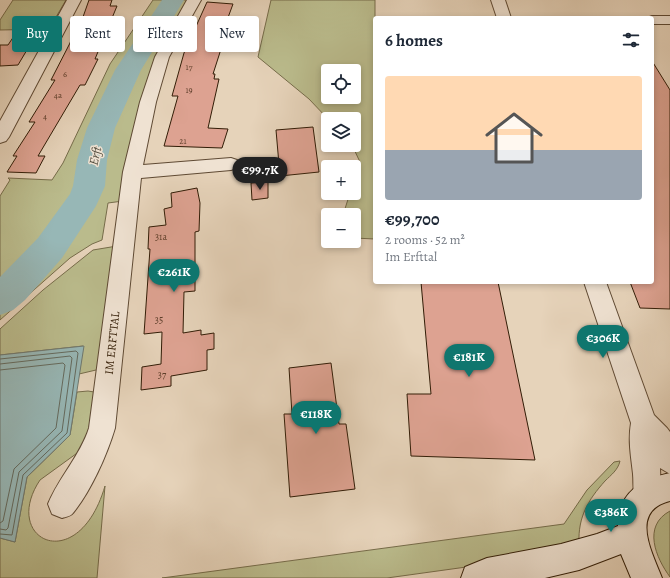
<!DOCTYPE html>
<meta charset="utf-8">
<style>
:root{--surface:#fff;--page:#f2f2f3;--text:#1f2937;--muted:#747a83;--line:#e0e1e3;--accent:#0f766e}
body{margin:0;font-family:Alegreya,serif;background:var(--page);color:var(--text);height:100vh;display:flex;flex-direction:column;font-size:15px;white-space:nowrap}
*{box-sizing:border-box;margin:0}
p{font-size:13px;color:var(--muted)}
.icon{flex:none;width:22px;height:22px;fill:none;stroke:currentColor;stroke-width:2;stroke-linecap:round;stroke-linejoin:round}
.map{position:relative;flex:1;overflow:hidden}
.sheet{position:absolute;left:373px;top:16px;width:281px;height:268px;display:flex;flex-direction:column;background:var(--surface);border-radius:4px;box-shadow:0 2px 6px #0003}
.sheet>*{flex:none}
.guide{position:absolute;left:12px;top:16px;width:301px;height:36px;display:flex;gap:8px}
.buttons{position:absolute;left:321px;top:64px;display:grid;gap:8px}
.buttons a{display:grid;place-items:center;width:40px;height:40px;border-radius:4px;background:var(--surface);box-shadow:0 2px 6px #0003;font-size:20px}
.price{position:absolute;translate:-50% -34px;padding:0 9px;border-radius:14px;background:var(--accent);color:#fff;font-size:13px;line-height:26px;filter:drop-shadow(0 1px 2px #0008)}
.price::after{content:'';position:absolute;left:50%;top:24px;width:12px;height:9px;margin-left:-6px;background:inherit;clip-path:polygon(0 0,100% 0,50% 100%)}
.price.current{background:#222;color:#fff}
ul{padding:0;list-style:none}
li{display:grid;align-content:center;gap:8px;height:212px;padding:0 12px}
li+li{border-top:1px solid var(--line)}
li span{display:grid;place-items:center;height:124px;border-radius:4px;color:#555}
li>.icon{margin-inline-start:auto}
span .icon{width:72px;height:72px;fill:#fffc;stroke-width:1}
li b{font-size:17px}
h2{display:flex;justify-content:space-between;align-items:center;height:48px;padding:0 12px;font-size:17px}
.tag{padding:0 14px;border-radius:4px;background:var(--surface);box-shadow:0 2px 6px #0003;font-size:14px;line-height:36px}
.tag.current{background:var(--accent);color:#fff}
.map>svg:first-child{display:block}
.green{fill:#babb8c;stroke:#766c4a;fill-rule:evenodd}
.water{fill:#97b7b6;stroke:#6f7970}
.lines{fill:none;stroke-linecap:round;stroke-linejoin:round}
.shore{stroke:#646a5e;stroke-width:1}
.river{fill:#97b7b6;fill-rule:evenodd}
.building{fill:#dda291;stroke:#321d07}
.street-casing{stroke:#5f4a34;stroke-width:2}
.secondary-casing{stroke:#321d07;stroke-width:2}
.street{fill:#efe2d2;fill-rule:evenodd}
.secondary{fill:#efe2d2;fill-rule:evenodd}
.labels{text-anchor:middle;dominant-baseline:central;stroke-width:3;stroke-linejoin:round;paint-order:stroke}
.far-number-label{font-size:9px;fill:#5d3e2a}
.number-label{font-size:10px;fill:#5d3e2a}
.street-label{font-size:12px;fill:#321d07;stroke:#efe2d2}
.water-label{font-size:13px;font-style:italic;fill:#504b3c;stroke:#efe2d2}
</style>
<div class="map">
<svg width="670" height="578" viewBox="0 0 670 578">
<rect width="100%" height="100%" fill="#e6d3ba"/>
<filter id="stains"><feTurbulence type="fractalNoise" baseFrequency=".005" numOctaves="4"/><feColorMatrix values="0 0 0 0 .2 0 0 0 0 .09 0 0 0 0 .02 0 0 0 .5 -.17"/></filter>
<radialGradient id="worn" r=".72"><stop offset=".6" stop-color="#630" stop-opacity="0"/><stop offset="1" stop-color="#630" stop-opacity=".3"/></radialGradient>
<path class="green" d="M13 0H66L49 29 0 30V20Z
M153 0H166L133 47 115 82 109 98 89 139 84 155 83 171 52 235 24 269 0 291V196L10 180 8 178 52 180 63 163 110 64Z
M178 0H190L167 40 123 201 108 203 102 240 92 244 70 258 0 320V307L47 260 74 223 88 208 98 181 102 153 107 134 138 67Z
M271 0H375V239L354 238V215H343L350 193H354V180L360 162 352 145H354V119H328L309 99 258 57ZM328 71H354V97H328Z
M117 246 100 366 96 370 79 374 83 346 0 355V329L43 290 93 250Z
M88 391 94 392 93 427 80 451 40 480C0 540 78 578 105 486L97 578H0V538L15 542 27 477 70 435 77 392Z
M620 461C618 470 611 475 605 481 588 500 578 517 579 543L488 564 387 578H162L564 524 587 490 614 462Z
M670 511V577C656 558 642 526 670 511Z"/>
<path class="water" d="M84 346 70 435 27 477 15 542 0 538V355Z"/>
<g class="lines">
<path class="shore" d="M0 359 76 351 78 353 67 433 23 475 12 535 0 534
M0 364 70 356 72 358 62 431 19 472 8 528 6 530 0 529
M0 370 63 363 65 365 56 428 14 469 3 521 0 523"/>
<path class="river" d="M162 0H184L141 70 115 128 107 160 105 186 96 206 62 258 25 300 13 310 0 315V277L38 238 70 194 73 186 77 160 87 128 115 70Z"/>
</g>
<path class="building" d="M89 0H112L110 6H117L95 59H98L85 85H80L38 156H45L36 173 7 172 17 156H13L35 122H29L55 80H51L70 43 77 21H79L80 17H83Z
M207 2 233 4 226 23H227L224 31H227L220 46H222L213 74H215L214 79H219L208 128 228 129 222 148 164 146 178 96H172L184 53Z
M16 33H37L18 65 0 66V45H8Z
M652 61 670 90V309L640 308 630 282H652Z
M313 127 319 172 280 176 276 130Z
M268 182V198L252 200 251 183Z
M197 188 200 203 199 231 195 232V291L184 292 183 333 201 330V335L214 333V349L207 350V370L171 376V386L141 390 142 367 161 364 162 332 144 334 150 249H148L149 227 166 225 164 209 172 207 171 193Z
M421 282H498L535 460 411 456 407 394H431Z
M331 363 339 424H346L355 489 290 497 284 414H292L289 368Z"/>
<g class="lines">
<defs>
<path id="street" d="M67 0H81L9 137 6 141 0 143V121Z
M187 0H201L169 57 156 102 143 165 231 158 237 160 240 164 237 168 231 170 141 178 115 428C107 455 91 491 73 513 71 516 66 517 62 518L52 514 48 504C59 477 80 456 89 428L123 172 140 102 155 57Z
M491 0H505L511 18H497Z
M652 16H670V24H652V18H647Z
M584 282H606L654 415 667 428 670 432V474L660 468 661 495 657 505 647 509 637 505C632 494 634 485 633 474 631 456 628 441 631 423Z"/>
<path id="secondary" d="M670 473V501C629 511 652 552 662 578H631L621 554 579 570 545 578H461L465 567 487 558 561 544 597 534 618 526C618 492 642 479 670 473Z"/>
</defs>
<use href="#street" class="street-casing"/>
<use href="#secondary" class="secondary-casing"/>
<use href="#street" class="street"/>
<use href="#secondary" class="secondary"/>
</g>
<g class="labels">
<g class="far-number-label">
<text x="189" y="67">17</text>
<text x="65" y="74">6</text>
<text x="189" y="90">19</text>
<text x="58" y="95">4a</text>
<text x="45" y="116">4</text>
<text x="183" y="141">21</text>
</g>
<g class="number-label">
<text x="161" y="236">31a</text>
<text x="159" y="319">35</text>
<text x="162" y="374">37</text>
</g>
<g class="street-label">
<text transform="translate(112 343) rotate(-84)">IM ERFTTAL</text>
</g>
<g class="water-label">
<text transform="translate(95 156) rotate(-77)">Erft</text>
</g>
</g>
<rect width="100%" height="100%" filter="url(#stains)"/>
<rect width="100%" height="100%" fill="url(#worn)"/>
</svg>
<div class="buttons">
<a><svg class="icon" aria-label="locate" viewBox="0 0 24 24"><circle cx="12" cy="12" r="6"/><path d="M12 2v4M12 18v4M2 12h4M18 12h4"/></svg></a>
<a><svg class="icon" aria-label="layers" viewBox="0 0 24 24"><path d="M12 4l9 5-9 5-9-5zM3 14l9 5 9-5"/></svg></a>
<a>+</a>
<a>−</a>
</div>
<b class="price current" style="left:260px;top:191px">€99.7K</b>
<b class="price" style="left:174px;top:293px">€261K</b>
<b class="price" style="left:603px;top:359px">€306K</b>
<b class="price" style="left:469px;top:378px">€181K</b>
<b class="price" style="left:316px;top:435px">€118K</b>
<b class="price" style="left:611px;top:533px">€386K</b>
<div class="guide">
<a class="tag current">Buy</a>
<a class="tag">Rent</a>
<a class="tag">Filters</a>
<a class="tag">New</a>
</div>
<section class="sheet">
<h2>6 homes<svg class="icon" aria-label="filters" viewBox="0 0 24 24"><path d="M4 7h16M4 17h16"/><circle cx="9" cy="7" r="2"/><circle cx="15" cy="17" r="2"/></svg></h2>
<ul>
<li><span style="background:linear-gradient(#ffd9b3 60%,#9aa5b1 0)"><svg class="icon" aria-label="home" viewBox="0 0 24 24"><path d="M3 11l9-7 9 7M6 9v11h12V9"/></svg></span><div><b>€99,700</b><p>2 rooms · 52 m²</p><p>Im Erfttal</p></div></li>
</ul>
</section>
</div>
